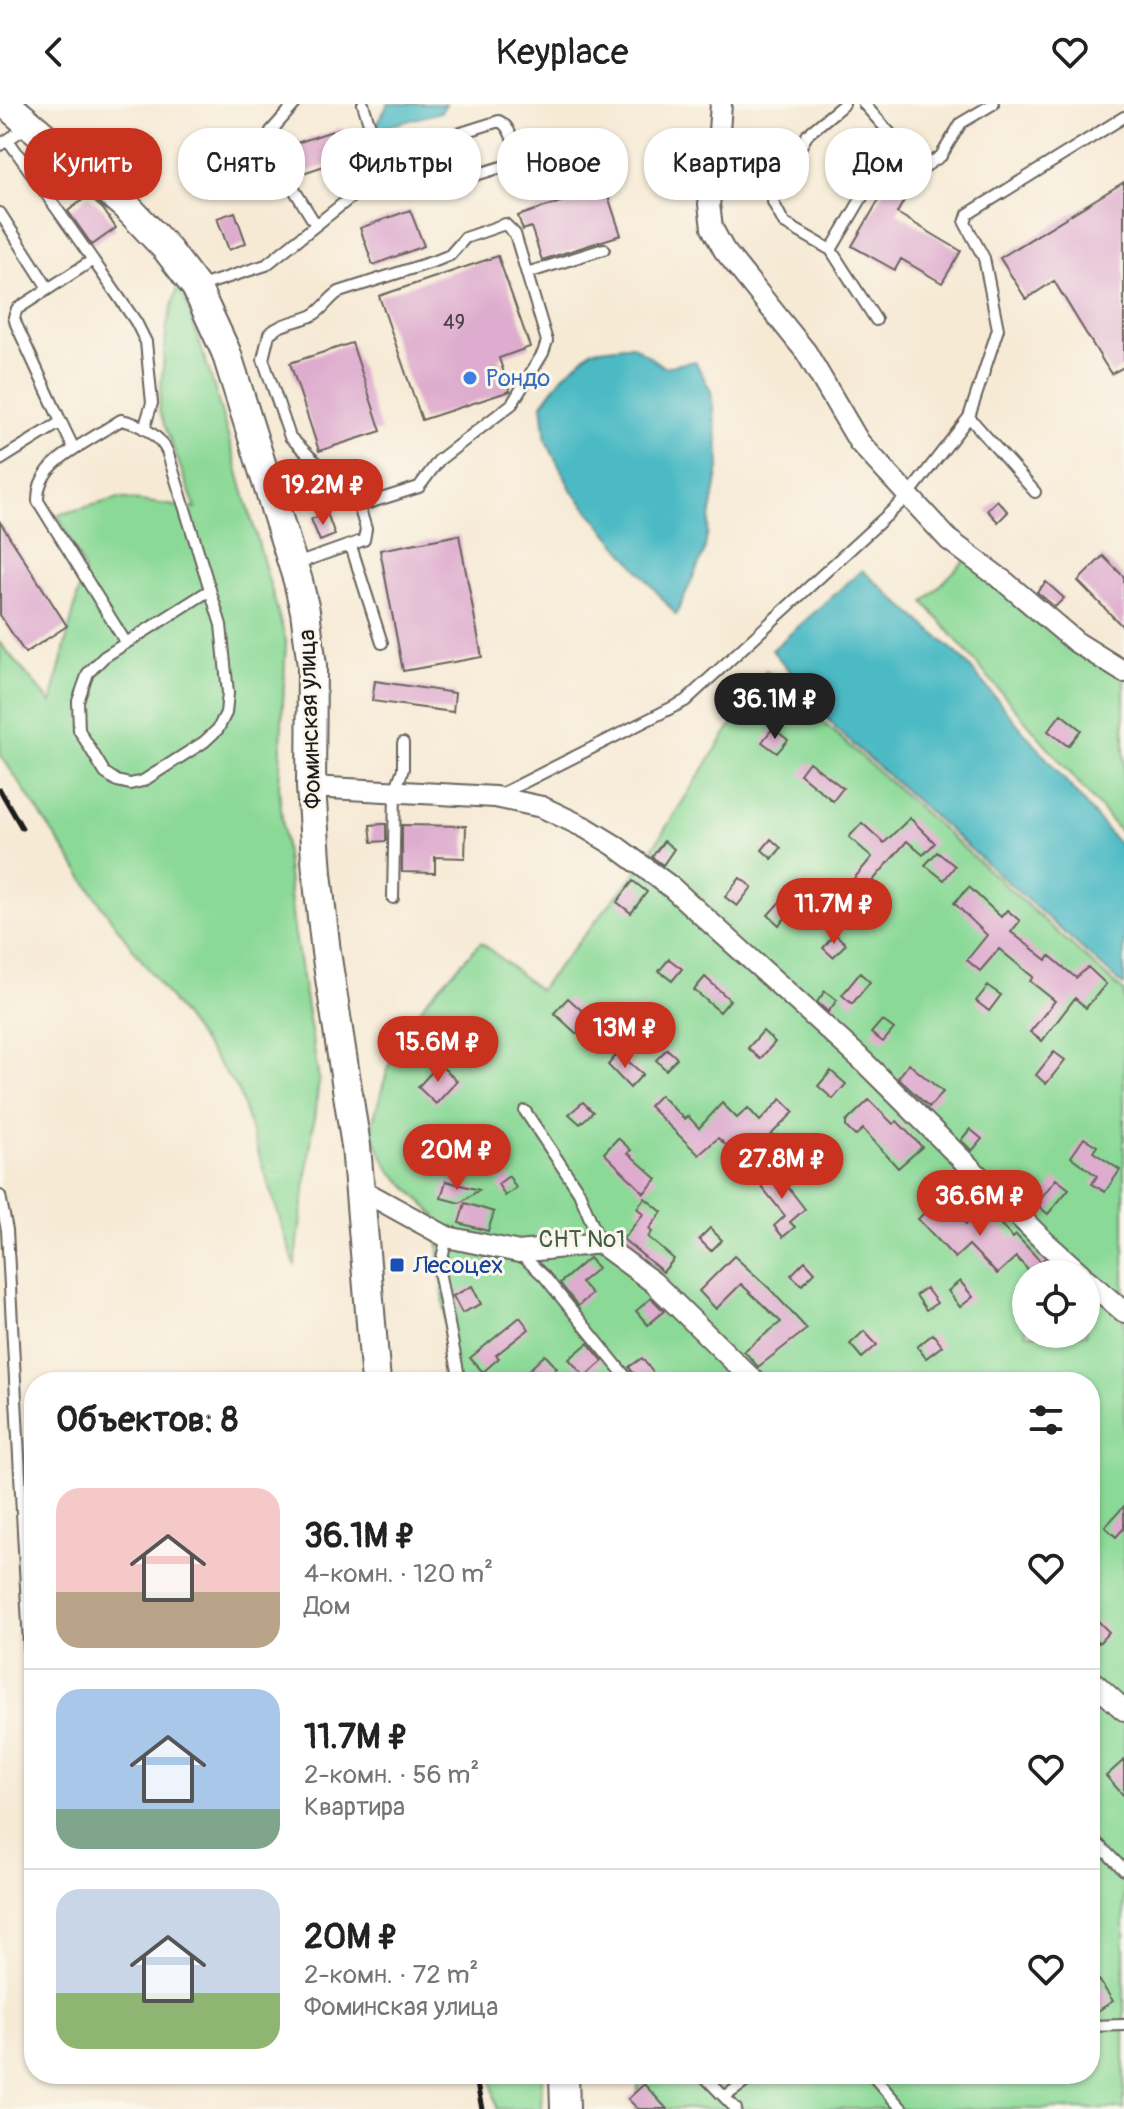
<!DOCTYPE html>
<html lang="ru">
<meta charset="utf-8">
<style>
:root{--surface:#fff;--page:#f2f2f2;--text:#222;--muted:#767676;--line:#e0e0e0;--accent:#c8321e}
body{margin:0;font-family:Pangolin,sans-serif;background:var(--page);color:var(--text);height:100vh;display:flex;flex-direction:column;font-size:30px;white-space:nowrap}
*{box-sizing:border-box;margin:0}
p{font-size:26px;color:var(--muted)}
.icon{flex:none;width:44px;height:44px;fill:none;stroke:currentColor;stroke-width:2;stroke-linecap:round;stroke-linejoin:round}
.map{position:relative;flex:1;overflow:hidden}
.drawer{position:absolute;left:24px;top:1268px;width:1076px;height:712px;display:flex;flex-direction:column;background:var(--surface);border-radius:32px;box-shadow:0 2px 6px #0004}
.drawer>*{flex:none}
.banner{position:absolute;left:24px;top:24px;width:1076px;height:72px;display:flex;gap:16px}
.tools{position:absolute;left:1012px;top:1156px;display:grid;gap:16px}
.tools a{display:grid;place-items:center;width:88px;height:88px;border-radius:50%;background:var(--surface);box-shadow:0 2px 6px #0004;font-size:40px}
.price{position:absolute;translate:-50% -68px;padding:0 18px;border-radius:28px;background:var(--accent);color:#fff;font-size:26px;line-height:52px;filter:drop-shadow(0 2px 4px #0008)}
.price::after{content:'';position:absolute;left:50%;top:48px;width:24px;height:18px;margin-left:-12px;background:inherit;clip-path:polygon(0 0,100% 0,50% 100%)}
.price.selected{background:#222;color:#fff}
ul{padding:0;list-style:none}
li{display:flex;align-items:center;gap:24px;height:200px;padding:0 32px}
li+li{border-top:2px solid var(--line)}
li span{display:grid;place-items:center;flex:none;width:224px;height:160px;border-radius:24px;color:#555}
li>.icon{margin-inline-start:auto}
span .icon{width:96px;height:96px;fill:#fffc;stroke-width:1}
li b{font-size:34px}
h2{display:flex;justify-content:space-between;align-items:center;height:96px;padding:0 32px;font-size:34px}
.chip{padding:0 28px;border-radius:32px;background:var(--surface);box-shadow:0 2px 6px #0004;font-size:28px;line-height:72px}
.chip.selected{background:var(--accent);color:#fff}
header{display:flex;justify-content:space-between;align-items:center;height:104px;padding:0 32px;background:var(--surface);font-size:36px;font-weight:600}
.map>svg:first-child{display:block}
.green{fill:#8bd997;stroke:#547a5a;stroke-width:2;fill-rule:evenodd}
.water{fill:#4cbac4;stroke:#346b70;stroke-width:2}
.building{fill:#deacce}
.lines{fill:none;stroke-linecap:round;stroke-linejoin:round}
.lane-casing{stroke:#68645d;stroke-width:14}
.street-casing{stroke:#68645d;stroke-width:24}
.secondary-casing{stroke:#68645d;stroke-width:32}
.lane{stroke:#fff;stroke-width:10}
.street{stroke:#fff;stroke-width:20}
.secondary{stroke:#fff;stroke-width:28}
.rail{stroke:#1c1c1c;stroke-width:5}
.shop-dot{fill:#3f7fe0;stroke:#fbf7ec;stroke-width:3}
.transit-dot{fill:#1a4fb4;stroke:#fbf7ec;stroke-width:3}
.labels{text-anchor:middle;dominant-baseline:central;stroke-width:6;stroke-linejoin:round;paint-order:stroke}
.number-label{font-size:20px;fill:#4c4048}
.shop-label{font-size:24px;fill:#366cbe;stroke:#fbf7ec;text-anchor:start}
.street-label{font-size:24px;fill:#1c1c1c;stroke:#fbf7ec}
.park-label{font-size:24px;fill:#435e47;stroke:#fbf7ec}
.transit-label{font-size:24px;fill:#164399;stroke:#fbf7ec;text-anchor:start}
</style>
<header><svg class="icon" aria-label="back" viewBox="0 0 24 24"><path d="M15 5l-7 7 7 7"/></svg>Keyplace<svg class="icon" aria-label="heart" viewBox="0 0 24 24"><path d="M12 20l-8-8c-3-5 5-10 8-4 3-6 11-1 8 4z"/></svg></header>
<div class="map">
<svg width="1124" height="2005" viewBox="0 0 1124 2005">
<rect width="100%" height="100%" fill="#fbf7ec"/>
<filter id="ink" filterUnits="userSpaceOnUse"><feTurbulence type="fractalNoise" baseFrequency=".0125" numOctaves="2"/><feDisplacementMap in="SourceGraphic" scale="16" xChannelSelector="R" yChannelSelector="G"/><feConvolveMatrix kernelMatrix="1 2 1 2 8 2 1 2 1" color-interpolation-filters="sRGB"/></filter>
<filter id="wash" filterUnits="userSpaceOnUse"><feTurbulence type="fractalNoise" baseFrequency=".006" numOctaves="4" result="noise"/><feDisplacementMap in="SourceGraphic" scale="32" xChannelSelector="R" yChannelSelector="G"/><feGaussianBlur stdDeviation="1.8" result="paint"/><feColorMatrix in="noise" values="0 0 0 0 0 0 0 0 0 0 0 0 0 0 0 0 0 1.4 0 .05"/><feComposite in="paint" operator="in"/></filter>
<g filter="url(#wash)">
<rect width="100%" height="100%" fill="#f6ead5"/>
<path class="green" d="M179 177 212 276 286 537 279 684 293 819 319 976 295 1162 238 986 108 811 0 650V539L51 599 84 465 58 411 119 394 196 405 159 306 167 221Z
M966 455 1124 565V732L924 498Z
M766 567 1124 888V2005H636L639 1970H1090V1278H451L436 1112 390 1066 370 1028 389 961 425 898 481 838 539 886 642 761ZM1026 1170H1086V1230H1026Z
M490 1970H542L541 2005H497Z"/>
<path class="water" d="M388 0H446L441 8 374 26Z
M632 241 664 263 695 257 711 287 720 358 704 449 676 511 572 387 546 337 542 300 563 272 592 246Z
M862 466 962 554 1124 746V882L837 626 772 546Z"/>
<g id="blocks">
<path class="building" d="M341 24 351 53 300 70 291 41Z
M1124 78V263L1111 270 1054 177 1026 195 1000 154Z
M888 80 907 91 897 109 961 147 942 179 901 155 895 166 852 142Z
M605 83 621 131 542 156 531 123 523 126 518 112Z
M88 92 103 105 116 124 92 141 68 107Z
M410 106 424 142 373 161 360 124Z
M235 108 246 139 229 146 217 114Z
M498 152 530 243 499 254 510 287 422 316 379 192Z
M352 239 381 327 319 347 290 259Z
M997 396 1008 408 998 418 987 406Z
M327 409 335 431 320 437 311 415Z
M0 418 67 522 25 549 0 511Z
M459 431 482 553 403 567 380 446Z
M1103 452 1124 473V524L1078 477Z
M1046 478 1064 494 1055 503 1037 488Z
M375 577 455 589 453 608 372 597Z
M1061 610 1081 626 1068 642 1048 627Z
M773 624 788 636 777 649 762 638Z
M809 658 843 684 833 697 800 670Z
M910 714 935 739 923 751 907 737 863 788 851 778 872 753 849 733 862 719 884 739Z
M383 720H386V737L372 738 370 721Z
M402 721 466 722 465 754 435 753V769L402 768Z
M771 735 781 744 772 755 762 746Z
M664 737 674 745 663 761 652 753Z
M937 748 955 762 944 776 925 761Z
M740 774 752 783 737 802 725 793Z
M633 777 647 788 631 809 617 798Z
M969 783 1001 813 1007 806 1020 817 1011 828 1047 856 1050 852 1076 874 1088 863 1106 880 1086 904 1075 894 1042 937 1030 928 1055 897 1030 877 1033 873 999 845 980 867 967 856 987 831 954 799Z
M828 785 839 794 828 806 818 797Z
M786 791 798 800 779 821 768 811Z
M835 830 846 840 833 853 823 844Z
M669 855 682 865 672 877 659 867Z
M860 869 870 878 852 900 842 891Z
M705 873 730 896 720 908 694 886Z
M988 882 1001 891 989 907 976 897Z
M825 887 837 896 828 908 817 898Z
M568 894 591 915 577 930 554 909Z
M602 907 613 918 610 921 622 931 610 944 587 923Z
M882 916 894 925 883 938 871 929Z
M763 927 775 938 760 955 748 944Z
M667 945 677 954 666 966 656 956Z
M1054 948 1065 956 1046 980 1036 971Z
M618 949 643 970 630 984 608 961Z
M439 960 457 977 436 1000 418 983Z
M909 960 943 988 929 1003 898 974Z
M831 967 846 980 833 995 818 982Z
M660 991 684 1015 688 1012 699 1024 722 999 737 1014 748 1004 760 1017 781 995 794 1008 744 1057 718 1034 699 1051 649 1002Z
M869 996 893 1020 897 1017 922 1043 898 1064 863 1025 855 1032 846 1023V1018Z
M583 998 593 1008 580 1020 569 1010Z
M970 1025 982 1035 972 1047 961 1036Z
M618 1034 631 1046 628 1049 657 1075 644 1089 604 1049Z
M1084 1034 1097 1042 1093 1048 1120 1066 1105 1088 1092 1080 1097 1072 1071 1053Z
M773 1064 805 1105 790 1118 795 1123 783 1133 774 1122 785 1112 758 1078Z
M509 1072 516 1084 505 1092 498 1080Z
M1056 1075 1069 1085 1048 1110 1036 1100Z
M446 1077 479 1086 460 1099 441 1094Z
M941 1093 966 1120 985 1103 1013 1134 1016 1131 1041 1158 1044 1155 1054 1164 1050 1168 1052 1170H1028L1030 1168 1016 1153 997 1170 969 1141 955 1154 918 1115Z
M645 1094 662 1108 649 1125 652 1128 648 1133 674 1155 663 1168 623 1135 643 1110 637 1104Z
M465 1099 494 1108 488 1127 459 1119Z
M710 1124 722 1136 711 1147 699 1135Z
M734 1152 769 1184 807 1225 758 1263 744 1247 781 1218 741 1180 716 1205 699 1187Z
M589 1154 598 1164 581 1178 592 1190 578 1202 560 1179Z
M805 1157 815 1168 802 1181 791 1171Z
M960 1177 973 1193 960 1203 948 1187Z
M472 1182 481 1200 462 1209 453 1192Z
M926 1184 937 1199 926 1206 916 1191Z
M651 1194 664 1207 648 1221 636 1207Z
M520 1213 529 1225 496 1251 499 1254 483 1268 470 1254Z
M864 1227 877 1241 862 1254 850 1240Z
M933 1230 942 1242 926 1254 917 1243Z
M588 1239 603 1257 585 1273 569 1255Z
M545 1251 557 1264 542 1278H516Z
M642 1254 660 1278H640L629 1263Z
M1124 1402V1424L1116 1433 1105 1423Z
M1098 1517 1109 1528 1099 1539 1090 1530V1526Z
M1124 1656V1692L1106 1672Z
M1099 1876 1113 1897 1090 1912V1882Z
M644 1980 667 2005H638L628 1995Z"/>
</g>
</g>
<g filter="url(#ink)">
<use href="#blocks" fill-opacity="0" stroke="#68645d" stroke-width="2"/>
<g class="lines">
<defs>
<path id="lane" d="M295 0 271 27 266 40 316 121
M363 0 388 80
M844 0 808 30 775 86 773 98 784 119 831 146 876 216
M864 0 912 54 918 61 926 62 941 52 961 19 993 0
M0 41 28 22
M0 109 48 184
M831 146 874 73 905 47
M93 156 136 218 146 238 152 299 144 325
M527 169 604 145
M198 183 266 161 355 90 418 70 450 79 508 61 516 54C515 42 511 22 499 17L442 35 432 46 418 70
M969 313 1035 388
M61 318 74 345 121 316C139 319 159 331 167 347L221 521 228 589 226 609 218 625 204 638 143 677 130 680 117 677 105 669 79 626 78 597 88 569 104 553 210 486
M74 345C55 357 37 372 38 397L126 539
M0 356 61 318 16 220 14 213 17 205 93 156 8 36
M351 442 382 539
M296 460 364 436 366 425 359 402 419 383 439 356 512 300 543 249 547 237 515 130 505 120 465 134 450 151 438 156 339 188C329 194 324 205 313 211 299 218 282 218 269 230L263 255 290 333 328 370 335 374 349 375 359 402
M497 692 685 597 907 393 969 313 998 225 984 154 965 119 968 110 1124 13
M393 794 395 687 403 665V639
M525 1007 579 1088 600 1139
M0 1092 7 1126 34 1634
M447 1133 439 1167 460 1278
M519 1149 544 1172 630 1278
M1090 1732 1124 1766
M1090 1922 1124 1921
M702 1970 736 2005
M871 1970 902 2005
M724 1993 757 1970"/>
<path id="street" d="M721 0 717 54 709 100 712 124 724 146 806 248 859 338 949 436 1005 478 1076 538 1124 568
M311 683 495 693 542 703 586 724 614 741 671 783 861 955 1045 1138 1081 1170
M358 1084 447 1133 519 1148 600 1139 653 1178 755 1278
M1086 1175 1124 1208
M1090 1575 1124 1606"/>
<path id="secondary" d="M6 0 127 103 166 144 196 183 226 248 298 477 305 507 312 562 311 683 317 769 326 848 356 1042 376 1278
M564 1970 565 2005"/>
</defs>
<use href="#lane" class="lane-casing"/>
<use href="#street" class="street-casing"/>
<use href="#secondary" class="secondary-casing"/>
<use href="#lane" class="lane"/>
<use href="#street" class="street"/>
<use href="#secondary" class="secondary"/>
<path class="rail" d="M0 686 22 724
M475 1970 482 2005"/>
</g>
</g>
<circle class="shop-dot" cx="470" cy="274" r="8"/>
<rect class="transit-dot" x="389" y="1153" width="16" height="16" rx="4"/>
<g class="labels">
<g class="number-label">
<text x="454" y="218">49</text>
</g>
<g class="shop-label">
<text x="486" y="274">Рондо</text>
</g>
<g class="street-label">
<text transform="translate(310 615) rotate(-92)">Фоминская улица</text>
</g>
<g class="park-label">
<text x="582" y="1135">СНТ №1</text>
</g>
<g class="transit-label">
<text x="413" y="1161">Лесоцех</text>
</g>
</g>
</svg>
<div class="tools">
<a><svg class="icon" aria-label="locate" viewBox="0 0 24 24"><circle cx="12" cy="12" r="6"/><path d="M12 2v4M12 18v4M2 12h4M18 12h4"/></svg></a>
</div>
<b class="price" style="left:323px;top:423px">19.2M ₽</b>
<b class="price selected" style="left:775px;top:637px">36.1M ₽</b>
<b class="price" style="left:834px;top:842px">11.7M ₽</b>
<b class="price" style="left:625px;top:966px">13M ₽</b>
<b class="price" style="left:438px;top:980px">15.6M ₽</b>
<b class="price" style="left:457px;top:1088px">20M ₽</b>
<b class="price" style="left:782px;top:1097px">27.8M ₽</b>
<b class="price" style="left:980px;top:1134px">36.6M ₽</b>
<div class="banner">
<a class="chip selected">Купить</a>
<a class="chip">Снять</a>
<a class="chip">Фильтры</a>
<a class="chip">Новое</a>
<a class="chip">Квартира</a>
<a class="chip">Дом</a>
</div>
<section class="drawer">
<h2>Объектов: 8<svg class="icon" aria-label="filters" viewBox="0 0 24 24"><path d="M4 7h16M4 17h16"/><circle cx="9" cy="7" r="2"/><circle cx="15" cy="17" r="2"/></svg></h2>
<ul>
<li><span style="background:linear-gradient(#f6c9c9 65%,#b9a48a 0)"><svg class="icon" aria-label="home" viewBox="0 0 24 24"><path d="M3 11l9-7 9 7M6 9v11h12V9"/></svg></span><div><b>36.1M ₽</b><p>4-комн. · 120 m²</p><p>Дом</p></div><svg class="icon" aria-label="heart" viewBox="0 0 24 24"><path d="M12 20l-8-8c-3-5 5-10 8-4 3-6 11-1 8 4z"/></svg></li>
<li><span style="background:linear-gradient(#a9c7e8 75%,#7fa58c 0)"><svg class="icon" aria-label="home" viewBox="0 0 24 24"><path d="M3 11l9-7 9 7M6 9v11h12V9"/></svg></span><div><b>11.7M ₽</b><p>2-комн. · 56 m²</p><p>Квартира</p></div><svg class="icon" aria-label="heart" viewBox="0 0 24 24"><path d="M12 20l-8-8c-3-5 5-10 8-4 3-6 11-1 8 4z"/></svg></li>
<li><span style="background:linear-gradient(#c9d6e8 65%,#8fb573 0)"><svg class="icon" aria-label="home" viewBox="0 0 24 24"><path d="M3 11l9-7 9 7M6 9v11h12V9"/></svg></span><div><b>20M ₽</b><p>2-комн. · 72 m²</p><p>Фоминская улица</p></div><svg class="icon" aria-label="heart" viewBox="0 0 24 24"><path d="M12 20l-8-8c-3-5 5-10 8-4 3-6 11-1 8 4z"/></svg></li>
</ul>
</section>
</div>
